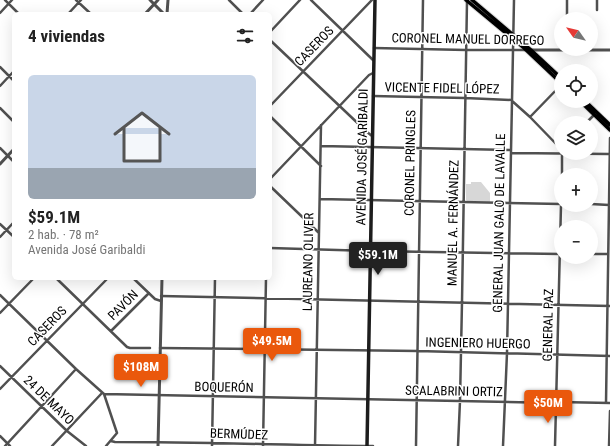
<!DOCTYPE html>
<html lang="es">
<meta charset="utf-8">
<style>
:root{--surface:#fff;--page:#f6f6f6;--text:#222;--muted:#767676;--line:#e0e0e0;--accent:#ea580c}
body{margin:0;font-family:"Roboto Condensed",sans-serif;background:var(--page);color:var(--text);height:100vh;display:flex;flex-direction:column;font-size:15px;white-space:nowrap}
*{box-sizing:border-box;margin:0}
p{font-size:13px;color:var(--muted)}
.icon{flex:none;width:22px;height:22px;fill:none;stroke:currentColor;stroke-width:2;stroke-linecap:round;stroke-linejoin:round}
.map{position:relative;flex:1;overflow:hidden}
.details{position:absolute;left:12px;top:12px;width:260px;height:268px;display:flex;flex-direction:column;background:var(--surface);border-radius:6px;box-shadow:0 4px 16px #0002}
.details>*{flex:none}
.needle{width:26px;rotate:304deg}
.buttons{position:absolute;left:554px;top:12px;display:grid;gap:8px}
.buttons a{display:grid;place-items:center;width:44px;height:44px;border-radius:50%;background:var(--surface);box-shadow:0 4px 16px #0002;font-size:20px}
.price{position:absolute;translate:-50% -34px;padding:0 9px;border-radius:4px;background:var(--accent);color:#fff;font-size:13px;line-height:26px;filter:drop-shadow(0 1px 2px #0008)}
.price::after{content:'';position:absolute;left:50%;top:24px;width:12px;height:9px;margin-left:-6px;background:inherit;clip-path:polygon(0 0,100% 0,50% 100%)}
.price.current{background:#222;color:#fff}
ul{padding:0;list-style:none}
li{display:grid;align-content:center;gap:8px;height:212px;padding:0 16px}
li+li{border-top:1px solid var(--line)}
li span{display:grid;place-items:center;height:124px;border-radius:6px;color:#555}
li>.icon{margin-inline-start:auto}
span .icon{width:72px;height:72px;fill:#fffc;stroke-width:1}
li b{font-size:17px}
h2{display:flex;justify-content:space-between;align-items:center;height:48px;padding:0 16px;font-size:17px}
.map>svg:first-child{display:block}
.green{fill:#d7d7d7}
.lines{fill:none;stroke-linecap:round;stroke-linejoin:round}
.primary-casing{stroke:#dbdbdb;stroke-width:5.5}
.minor{stroke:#505050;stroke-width:2.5}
.tertiary{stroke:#505050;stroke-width:3}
.secondary{stroke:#1d1d1d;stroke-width:3.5}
.primary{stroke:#000;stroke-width:3.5}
.labels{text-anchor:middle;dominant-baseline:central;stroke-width:3;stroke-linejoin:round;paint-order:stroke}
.street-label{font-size:13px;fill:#000;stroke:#fff}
</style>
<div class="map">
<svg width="610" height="446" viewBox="0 0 610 446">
<rect width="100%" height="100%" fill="#fff"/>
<path class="green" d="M471 182H481L490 193V202L467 201 466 200V184H471Z"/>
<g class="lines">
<defs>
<path id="primary" d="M466 0 524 48 561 83
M472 0 531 50 561 78
M580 101 610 130
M585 101 610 125"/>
</defs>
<use href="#primary" class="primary-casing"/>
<path class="minor" d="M5 0 19 14
M76 0 91 14
M229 0 243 14
M311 0 373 60
M597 10V0
M0 13 12 0
M68 14 81 0
M250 14 263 0
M567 19V0
M270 32 300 0
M270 40 367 132 372 136
M374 48 466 50H526
M0 67 14 81
M0 86 14 71
M373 96 465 98 511 100 530 117 561 149
M270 106 372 0
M0 108 14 122
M270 116 321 166
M530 117 561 85
M586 123 594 115
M321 146 511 150
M0 148 14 162
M511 153 609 154
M562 175V153
M270 179 369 75 373 73
M270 186 319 233
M320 199 561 204
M591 204 609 205
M0 224 14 237
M0 237 14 222
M270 248 371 251 561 254
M591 254H608
M56 278 127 347 130 348H150
M133 278 155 299 161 301
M0 295 76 369 104 394 554 403 559 402 610 403
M161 296 610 306
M0 313 34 278
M111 331 149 293
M160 348 418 351 610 356
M0 366 67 431 86 446
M0 389 108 278
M104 394 117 433 106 446
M606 403 610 138
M0 436 10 446
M111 441 115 442C201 442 287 445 373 446
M5 446 76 369
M52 446 102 393
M212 446 215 278
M263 446 266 278
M315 446 321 125
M416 446 423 0
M458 446 460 401 462 302 467 1
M503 446 507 353 514 0
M555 446 561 205
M609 446 610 411"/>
<path class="tertiary" d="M150 0 164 14
M145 14 158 0
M167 14 168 0
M531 50H610
M0 164 14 149
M158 446 162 278"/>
<path class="secondary" d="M367 446 375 0"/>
<use href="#primary" class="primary"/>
</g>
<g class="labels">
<g class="street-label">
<text transform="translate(468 39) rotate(1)">CORONEL MANUEL DORREGO</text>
<text transform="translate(314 46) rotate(-46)">CASEROS</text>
<text transform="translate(442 88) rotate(1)">VICENTE FIDEL LÓPEZ</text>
<text transform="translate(362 157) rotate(-89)">AVENIDA JOSÉ GARIBALDI</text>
<text transform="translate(410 163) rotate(-89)">CORONEL PRINGLES</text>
<text transform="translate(453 223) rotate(-89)">MANUEL A. FERNÁNDEZ</text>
<text transform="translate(499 223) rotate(-89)">GENERAL JUAN GALO DE LAVALLE</text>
<text transform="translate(308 262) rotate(-89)">LAUREANO OLIVER</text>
<text transform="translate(123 305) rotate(-45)">PAVÓN</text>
<text transform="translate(548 325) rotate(-89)">GENERAL PAZ</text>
<text transform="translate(47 326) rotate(-46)">CASEROS</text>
<text transform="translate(478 343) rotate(1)">INGENIERO HUERGO</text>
<text transform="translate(224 387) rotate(1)">BOQUERÓN</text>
<text transform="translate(454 391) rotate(1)">SCALABRINI ORTIZ</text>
<text transform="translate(49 400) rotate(44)">24 DE MAYO</text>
<text transform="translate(239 434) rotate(2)">BERMÚDEZ</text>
</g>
</g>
</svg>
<div class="buttons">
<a><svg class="needle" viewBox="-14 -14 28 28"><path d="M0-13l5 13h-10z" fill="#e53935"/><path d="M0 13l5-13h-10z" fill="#767676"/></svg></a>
<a><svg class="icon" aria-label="locate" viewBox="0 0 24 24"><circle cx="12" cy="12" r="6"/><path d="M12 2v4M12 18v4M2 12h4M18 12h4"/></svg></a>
<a><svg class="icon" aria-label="layers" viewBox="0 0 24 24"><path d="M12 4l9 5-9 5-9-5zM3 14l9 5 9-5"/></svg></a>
<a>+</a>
<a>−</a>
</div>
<b class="price current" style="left:378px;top:276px">$59.1M</b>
<b class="price" style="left:272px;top:362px">$49.5M</b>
<b class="price" style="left:141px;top:388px">$108M</b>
<b class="price" style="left:548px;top:424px">$50M</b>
<section class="details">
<h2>4 viviendas<svg class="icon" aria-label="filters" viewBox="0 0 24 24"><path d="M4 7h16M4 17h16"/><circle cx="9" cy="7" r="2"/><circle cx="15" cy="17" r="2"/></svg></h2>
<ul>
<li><span style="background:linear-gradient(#c9d6e8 75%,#9aa5b1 0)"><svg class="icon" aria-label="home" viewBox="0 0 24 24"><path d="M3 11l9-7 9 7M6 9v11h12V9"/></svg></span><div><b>$59.1M</b><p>2 hab. · 78 m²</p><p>Avenida José Garibaldi</p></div></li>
</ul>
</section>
</div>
